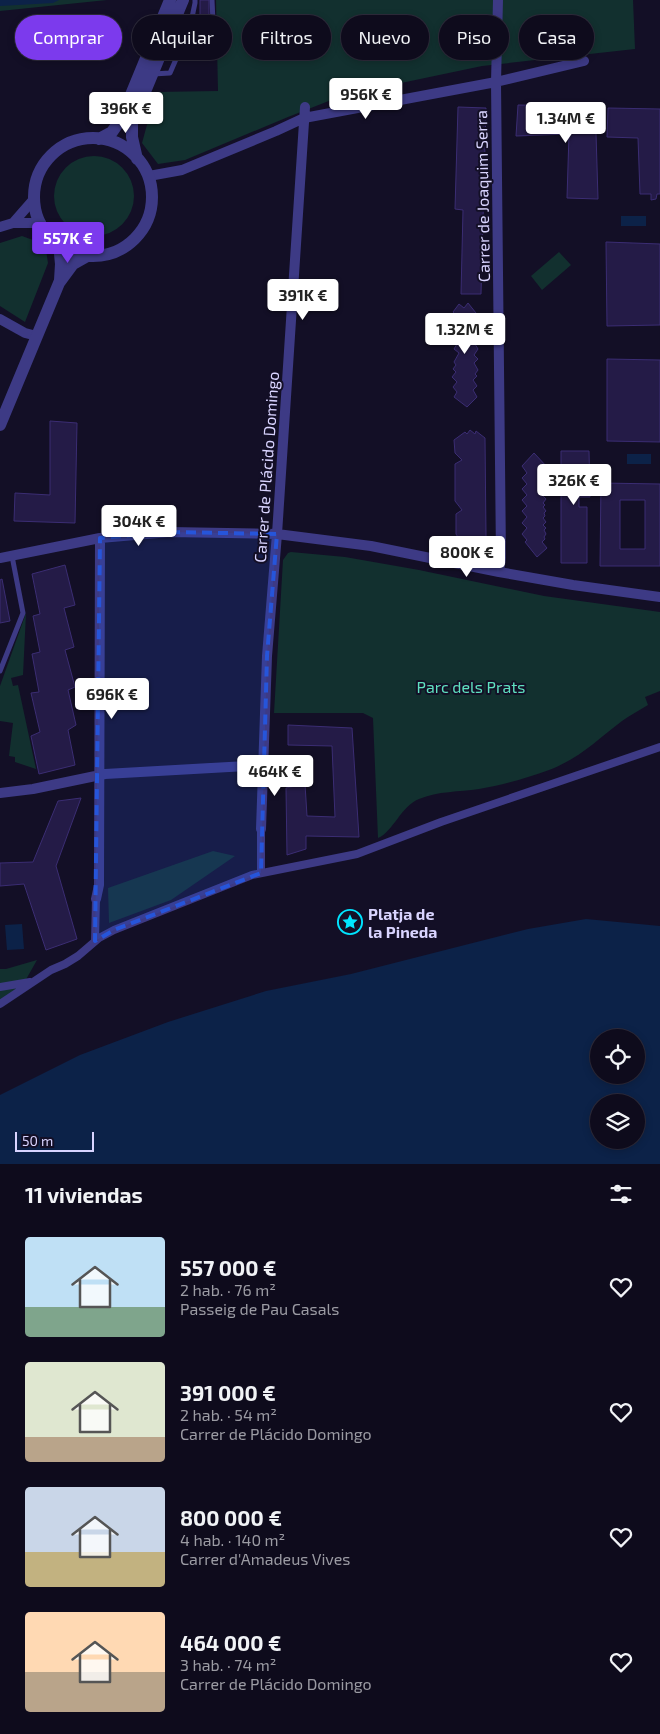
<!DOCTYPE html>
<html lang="es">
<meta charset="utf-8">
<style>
:root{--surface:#0e0b1c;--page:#1c1929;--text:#f1f3f6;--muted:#9b9ba3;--line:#2e2b3b;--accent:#7c3aed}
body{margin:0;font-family:"Exo 2",sans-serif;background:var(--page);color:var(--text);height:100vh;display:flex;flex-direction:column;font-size:19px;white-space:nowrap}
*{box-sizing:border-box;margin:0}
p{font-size:16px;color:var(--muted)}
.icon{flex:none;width:28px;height:28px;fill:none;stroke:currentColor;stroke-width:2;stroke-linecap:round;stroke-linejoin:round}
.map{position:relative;height:1164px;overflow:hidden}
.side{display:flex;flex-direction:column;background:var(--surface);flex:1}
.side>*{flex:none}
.banner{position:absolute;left:15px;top:15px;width:630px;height:45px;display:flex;gap:10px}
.controls{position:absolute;left:590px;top:1029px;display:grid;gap:10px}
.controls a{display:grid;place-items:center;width:55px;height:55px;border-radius:50%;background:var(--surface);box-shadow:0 2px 8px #0003,0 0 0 1px var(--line);font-size:25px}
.scale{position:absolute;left:15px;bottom:12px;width:79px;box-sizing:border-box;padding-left:5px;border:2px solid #d9d4ff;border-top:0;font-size:14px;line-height:18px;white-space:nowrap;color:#d9d4ff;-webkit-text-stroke:4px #130f26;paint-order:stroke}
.price{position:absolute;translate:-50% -42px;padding:0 11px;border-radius:5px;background:#fff;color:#222;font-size:16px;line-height:32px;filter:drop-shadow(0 1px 2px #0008)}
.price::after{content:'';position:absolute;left:50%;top:30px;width:15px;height:11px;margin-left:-8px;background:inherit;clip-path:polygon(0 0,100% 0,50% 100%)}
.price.current{background:var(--accent);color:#fff}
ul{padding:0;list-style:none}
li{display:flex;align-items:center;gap:15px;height:125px;padding:0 25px}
li span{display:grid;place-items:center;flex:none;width:140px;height:100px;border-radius:5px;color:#555}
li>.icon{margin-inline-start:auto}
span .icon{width:60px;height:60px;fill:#fffc;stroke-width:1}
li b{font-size:21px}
h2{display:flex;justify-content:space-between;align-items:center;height:60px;padding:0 25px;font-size:21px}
.chip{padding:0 18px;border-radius:22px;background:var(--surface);box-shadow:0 2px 8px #0003,0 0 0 1px var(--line);font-size:18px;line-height:45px}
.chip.current{background:var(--accent);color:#fff}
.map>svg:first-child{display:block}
.green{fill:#12302f}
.water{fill:#0c2248;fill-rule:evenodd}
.building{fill:#241b47;stroke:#3b2d73;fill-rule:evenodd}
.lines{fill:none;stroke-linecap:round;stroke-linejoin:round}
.service{stroke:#3d3a85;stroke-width:5}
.pedestrian{stroke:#3d3a85;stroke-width:8}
.minor{stroke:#3d3a85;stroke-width:10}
.tertiary{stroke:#3d3a85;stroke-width:12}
.marked{fill:#2655da;fill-opacity:0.2;stroke:#2655da;stroke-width:4;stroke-dasharray:10 6;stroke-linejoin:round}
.labels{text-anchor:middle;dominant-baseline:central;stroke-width:4;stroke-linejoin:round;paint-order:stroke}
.street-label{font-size:16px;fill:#d9d4ff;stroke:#130f26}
.park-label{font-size:16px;fill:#5fe0c0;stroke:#130f26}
.poi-label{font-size:16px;font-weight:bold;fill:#d9d4ff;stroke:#130f26;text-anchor:start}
</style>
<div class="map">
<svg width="660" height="1164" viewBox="0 0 660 1164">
<rect width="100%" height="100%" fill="#130f26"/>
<path class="green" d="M0 0H107L0 11Z
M216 0H633L635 49 482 66 344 95 288 117 185 160 158 164 142 143 156 92 218 91Z
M54 196a40 40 0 1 1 80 0a40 40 0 1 1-80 0Z
M22 236 41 243 46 250 48 263 25 322 0 306V243Z
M559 252 571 265 542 290 531 276Z
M291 552 345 557 419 570 544 596 660 612V691L645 697 648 705C640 710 630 715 622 721 597 740 580 758 549 770 527 778 503 785 479 789 459 792 438 791 419 799 401 806 393 832 378 838L373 718 363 713H274L283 560 288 553Z
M26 613 23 675 11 678 13 686 18 685 36 769 15 762V757L9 756 13 723 0 721V686Z
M213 851 235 856 171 900 109 923 108 888Z
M37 960 24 983 0 1002V969H6Z"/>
<path class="water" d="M0 0H59L53 3 0 6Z
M621 216H646V226H621Z
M627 454H651V464H627Z
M586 919 660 926V1164H0V1095L80 1055 168 1022 266 991 351 974 528 929ZM599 1038H636V1075H599ZM599 1102H636V1140H599Z
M22 924 24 949 7 950 5 925Z"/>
<path class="building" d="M200 0H209V28H200Z
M518 105 571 106V116L587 117 586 132 596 133 598 199 567 198 569 134 516 136Z
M458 107 486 108 481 294H461L463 210 455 209Z
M608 108 660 109V194H657L656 199 651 200V194H640L638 138 607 137Z
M606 242 660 244V325L607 326Z
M468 303 476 313 471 316 477 323 473 326 477 331 475 333 478 340 475 344 478 349 474 355 478 359 474 363 478 370 475 374 477 376 473 380 477 386 473 390 477 397 467 407 454 397 457 392 453 387 457 382 452 377 456 372 453 369 456 365 454 362 459 353 454 349 457 344 453 340 458 335 453 331 458 326 453 322 457 316 453 312 459 304 464 308Z
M607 359 660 360V442L607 441Z
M50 421 77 423 75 523 14 521 15 493 50 495Z
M470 430 475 434 476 431 485 438 486 536 482 541 461 542 456 534V514L462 510 455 501V464L462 460 455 453 454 440 465 432 467 434Z
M561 451H589L590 497H579V507H587V563H561Z
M534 453 548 468 545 470 548 473 545 476 547 479 544 481 546 484 544 486 546 488 543 492 545 494 543 496 546 499 543 503 545 505 543 507 546 511 544 513 545 516 543 518 546 522 543 525 546 528 544 530 546 534 544 537 545 539 542 542 547 548 537 557 525 542 527 540 522 534 527 528 522 523 527 517 522 511 527 506 522 500 527 495 522 489 527 484 522 478 527 473 522 466Z
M601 483 660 484V566H600ZM620 500H645V549H620Z
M65 565 75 605 64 608 74 647 65 650 75 687 68 690 76 725 68 730 75 765 39 774 31 736 40 732 31 693 39 692 32 654 40 652 33 616 40 614 32 574Z
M2 579 10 621 0 623V580Z
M288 725 352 728 359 837 306 836V849L287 855 286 788 305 784 307 816 335 817 332 746 288 745Z
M81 798 56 866 77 939 46 950 24 884 0 886V863L33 862 58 801Z"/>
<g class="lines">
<path class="service" d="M212 0 213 22
M153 74 170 73 190 27 195 3V0
M0 671 23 613 12 556"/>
<path class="pedestrian" d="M261 829V873
M95 941 96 899
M0 987 30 982
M0 1004 51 970 65 964 78 956 99 938 114 930 252 875 357 854 441 822 660 747"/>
<path class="minor" d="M498 0 496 82 501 558 499 572
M149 176 182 170 276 131 304 118 496 82 584 61
M34 199 13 223H41
M0 227 13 223
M0 319 25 333 37 336
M0 558 100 538 170 532 277 534 371 546 499 572 573 585 660 597
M0 793 33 789 105 774 263 765
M261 829 267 656 277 534 305 107
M96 899 99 885 100 538"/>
<path class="tertiary" d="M34 197a59 59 0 1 1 118 0a59 59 0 1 1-118 0Z
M99 139 112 132 121 119 170 0
M137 159 132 137V123L183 0
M59 244 61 264 60 280
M0 425 59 283 73 264 89 255"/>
</g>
<path class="marked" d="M170 532 277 534 267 656 261 873 114 930 95 941 100 538Z"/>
<defs>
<symbol id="sight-ring" viewBox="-11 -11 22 22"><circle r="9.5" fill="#130f26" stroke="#00e5ff" stroke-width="1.5"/><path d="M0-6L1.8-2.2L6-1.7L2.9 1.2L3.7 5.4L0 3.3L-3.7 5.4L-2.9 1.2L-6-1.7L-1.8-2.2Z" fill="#00e5ff"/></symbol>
</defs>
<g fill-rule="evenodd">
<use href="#sight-ring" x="336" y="908" width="28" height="28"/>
</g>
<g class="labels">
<g class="street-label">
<text transform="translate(482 196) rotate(-91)">Carrer de Joaquim Serra</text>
<text transform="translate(266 467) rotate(-86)">Carrer de Plácido Domingo</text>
</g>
<g class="park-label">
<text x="471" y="686">Parc dels Prats</text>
</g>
<g class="poi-label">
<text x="368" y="913">Platja de<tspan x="368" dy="18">la Pineda</tspan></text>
</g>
</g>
</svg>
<div class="controls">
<a><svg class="icon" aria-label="locate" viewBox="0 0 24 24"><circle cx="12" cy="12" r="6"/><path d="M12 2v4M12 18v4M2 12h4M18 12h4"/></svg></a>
<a><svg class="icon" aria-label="layers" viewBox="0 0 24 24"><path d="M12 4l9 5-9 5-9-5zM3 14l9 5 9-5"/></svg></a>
</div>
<div class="scale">50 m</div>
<b class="price" style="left:366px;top:120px">956K €</b>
<b class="price" style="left:126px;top:134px">396K €</b>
<b class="price" style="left:566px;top:144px">1.34M €</b>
<b class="price current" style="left:68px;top:264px">557K €</b>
<b class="price" style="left:303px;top:321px">391K €</b>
<b class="price" style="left:465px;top:355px">1.32M €</b>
<b class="price" style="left:574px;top:506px">326K €</b>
<b class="price" style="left:139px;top:547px">304K €</b>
<b class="price" style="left:467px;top:578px">800K €</b>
<b class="price" style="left:112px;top:720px">696K €</b>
<b class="price" style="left:275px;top:797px">464K €</b>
<div class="banner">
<a class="chip current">Comprar</a>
<a class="chip">Alquilar</a>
<a class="chip">Filtros</a>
<a class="chip">Nuevo</a>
<a class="chip">Piso</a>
<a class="chip">Casa</a>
</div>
</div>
<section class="side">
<h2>11 viviendas<svg class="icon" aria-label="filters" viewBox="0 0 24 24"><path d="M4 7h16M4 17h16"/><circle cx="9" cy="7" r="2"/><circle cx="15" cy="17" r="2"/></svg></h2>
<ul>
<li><span style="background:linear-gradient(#bfe0f5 70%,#7fa58c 0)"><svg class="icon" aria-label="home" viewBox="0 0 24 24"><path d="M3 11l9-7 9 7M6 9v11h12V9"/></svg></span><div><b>557 000 €</b><p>2 hab. · 76 m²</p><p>Passeig de Pau Casals</p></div><svg class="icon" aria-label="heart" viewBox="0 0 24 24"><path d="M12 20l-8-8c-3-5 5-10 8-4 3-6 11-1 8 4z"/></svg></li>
<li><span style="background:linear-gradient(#dfe7d0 75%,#b9a48a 0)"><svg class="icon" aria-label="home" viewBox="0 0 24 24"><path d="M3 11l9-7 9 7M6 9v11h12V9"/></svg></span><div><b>391 000 €</b><p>2 hab. · 54 m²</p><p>Carrer de Plácido Domingo</p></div><svg class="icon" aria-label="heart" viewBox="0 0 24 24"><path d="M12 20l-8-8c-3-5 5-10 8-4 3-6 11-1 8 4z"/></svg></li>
<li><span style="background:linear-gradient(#c9d6e8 65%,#c2b280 0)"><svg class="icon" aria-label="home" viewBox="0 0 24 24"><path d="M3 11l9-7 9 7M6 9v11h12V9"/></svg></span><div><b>800 000 €</b><p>4 hab. · 140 m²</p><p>Carrer d'Amadeus Vives</p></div><svg class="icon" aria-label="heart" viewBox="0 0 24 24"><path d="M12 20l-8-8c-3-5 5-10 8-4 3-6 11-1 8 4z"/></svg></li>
<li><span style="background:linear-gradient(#ffd9b3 60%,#b9a48a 0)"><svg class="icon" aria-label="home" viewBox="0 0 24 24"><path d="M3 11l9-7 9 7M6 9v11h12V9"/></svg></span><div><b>464 000 €</b><p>3 hab. · 74 m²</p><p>Carrer de Plácido Domingo</p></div><svg class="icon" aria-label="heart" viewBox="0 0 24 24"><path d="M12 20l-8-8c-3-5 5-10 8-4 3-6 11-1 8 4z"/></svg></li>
</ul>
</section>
